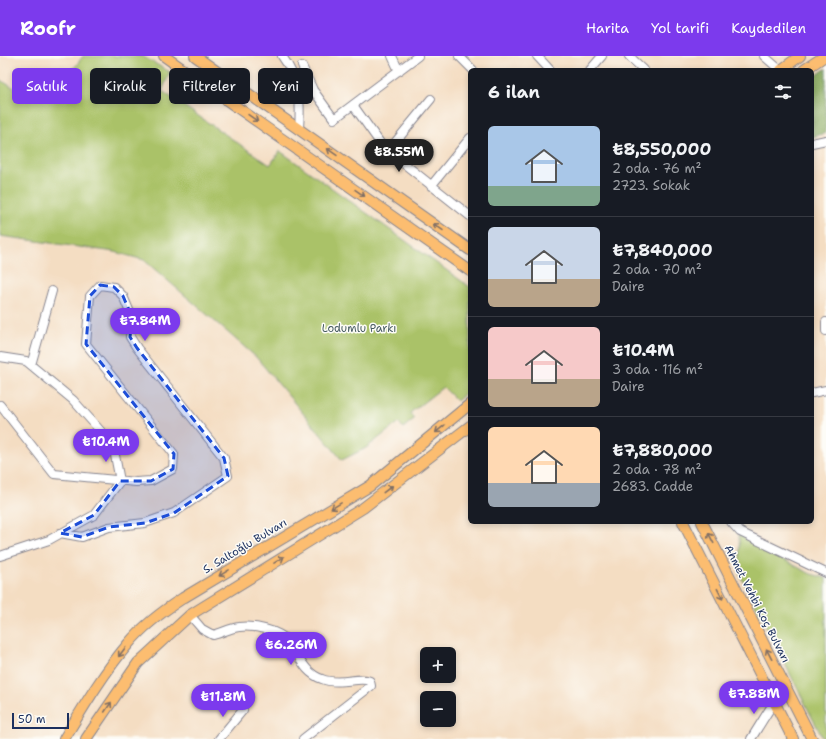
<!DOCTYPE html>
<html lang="tr">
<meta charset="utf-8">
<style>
:root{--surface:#171b24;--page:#20242c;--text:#f1f3f6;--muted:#9ea1a6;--line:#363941;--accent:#7c3aed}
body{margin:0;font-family:"Shantell Sans",sans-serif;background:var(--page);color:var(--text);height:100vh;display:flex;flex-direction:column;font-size:15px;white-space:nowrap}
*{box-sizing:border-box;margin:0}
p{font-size:13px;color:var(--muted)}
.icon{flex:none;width:22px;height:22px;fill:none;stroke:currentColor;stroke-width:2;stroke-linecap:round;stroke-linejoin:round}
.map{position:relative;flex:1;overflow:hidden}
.side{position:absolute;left:468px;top:12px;width:346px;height:456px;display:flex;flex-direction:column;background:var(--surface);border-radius:6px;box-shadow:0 2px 6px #0003}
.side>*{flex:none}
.banner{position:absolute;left:12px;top:12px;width:380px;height:36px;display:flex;gap:8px}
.buttons{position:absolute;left:420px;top:591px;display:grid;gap:8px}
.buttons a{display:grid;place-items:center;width:36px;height:36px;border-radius:6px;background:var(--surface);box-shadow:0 2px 6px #0003;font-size:20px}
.scale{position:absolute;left:12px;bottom:10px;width:57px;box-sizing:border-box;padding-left:4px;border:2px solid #1b2f5e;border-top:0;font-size:11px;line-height:14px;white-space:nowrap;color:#1b2f5e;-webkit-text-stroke:3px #fdfcf7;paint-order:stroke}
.price{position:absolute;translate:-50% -34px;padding:0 9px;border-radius:14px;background:var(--accent);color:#fff;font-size:13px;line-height:26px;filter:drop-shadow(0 1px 2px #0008)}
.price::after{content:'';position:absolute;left:50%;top:24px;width:12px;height:9px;margin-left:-6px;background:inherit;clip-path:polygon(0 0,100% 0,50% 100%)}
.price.current{background:#222;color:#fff}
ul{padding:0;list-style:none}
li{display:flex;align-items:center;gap:12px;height:100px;padding:0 20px}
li+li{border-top:1px solid var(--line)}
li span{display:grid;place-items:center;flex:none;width:112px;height:80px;border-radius:6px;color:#555}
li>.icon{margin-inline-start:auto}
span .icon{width:48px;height:48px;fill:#fffc;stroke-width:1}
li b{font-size:17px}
h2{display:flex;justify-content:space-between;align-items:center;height:48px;padding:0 20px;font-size:17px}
.chip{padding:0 14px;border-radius:6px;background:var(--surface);box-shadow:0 2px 6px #0003;font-size:14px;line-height:36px}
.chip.current{background:var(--accent);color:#fff}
header{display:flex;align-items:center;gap:24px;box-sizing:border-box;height:56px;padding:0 20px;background:var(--accent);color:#fff}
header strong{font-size:19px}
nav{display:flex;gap:22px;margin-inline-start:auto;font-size:14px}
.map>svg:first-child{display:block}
.green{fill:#aac267;stroke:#627862}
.forest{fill:#87a85c;stroke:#516c5d}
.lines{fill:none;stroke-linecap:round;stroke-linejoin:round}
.minor-casing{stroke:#888690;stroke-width:10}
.major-casing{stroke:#888690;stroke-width:12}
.minor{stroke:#fff;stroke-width:8}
.major{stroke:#fcbd6f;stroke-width:10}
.oneway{stroke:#806f66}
.marked{fill:#1d4ed8;fill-opacity:0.2;stroke:#1d4ed8;stroke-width:3;stroke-dasharray:8 5;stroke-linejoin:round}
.labels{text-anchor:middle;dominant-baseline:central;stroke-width:3;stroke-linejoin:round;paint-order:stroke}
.park-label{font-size:11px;fill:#465b61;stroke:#fdfcf7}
.street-label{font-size:11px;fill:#1b2f5e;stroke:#fdfcf7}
</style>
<header>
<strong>Roofr</strong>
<nav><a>Harita</a><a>Yol tarifi</a><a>Kaydedilen</a></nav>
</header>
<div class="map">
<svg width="826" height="683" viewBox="0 0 826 683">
<rect width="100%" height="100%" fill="#fdfcf7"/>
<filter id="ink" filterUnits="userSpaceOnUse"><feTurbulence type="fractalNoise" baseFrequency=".025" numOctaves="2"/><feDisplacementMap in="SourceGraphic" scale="8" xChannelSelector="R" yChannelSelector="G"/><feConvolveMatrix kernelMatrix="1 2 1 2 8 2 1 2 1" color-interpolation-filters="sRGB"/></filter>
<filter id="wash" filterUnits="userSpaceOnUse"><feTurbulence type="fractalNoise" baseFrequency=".012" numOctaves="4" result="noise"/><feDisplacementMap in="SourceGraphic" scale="16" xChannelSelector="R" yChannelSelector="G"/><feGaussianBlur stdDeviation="0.9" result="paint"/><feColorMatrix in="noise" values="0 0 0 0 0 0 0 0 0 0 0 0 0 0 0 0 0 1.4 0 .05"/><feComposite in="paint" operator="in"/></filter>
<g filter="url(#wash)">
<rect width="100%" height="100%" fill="#f4ddc2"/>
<path class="green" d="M83 0H142L170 16 162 35 270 109 280 95 470 231V333L457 345 443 331 410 357 414 363 403 372 398 367 366 392 342 404 256 301 144 204 115 196 0 180V24L25 38 75 11Z
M739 478 753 488 811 518 826 522V683H823L740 519Z"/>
<path class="forest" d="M826 12V77L812 81V23Z"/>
</g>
<g filter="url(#ink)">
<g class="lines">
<defs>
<path id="minor" d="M282 0C300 25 301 44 299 73
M392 0 399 15
M459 0 473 14
M537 0 550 14
M629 0 644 14
M764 0 780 14
M302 10 313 34 334 63 418 0
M590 14 602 0
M353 49 383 91 470 160
M812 87 826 84
M388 95 431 43
M431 130 470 82
M826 266V275
M0 301 26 305 73 344 113 389 120 425 94 459 49 484 0 500
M31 309 52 235
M812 337 826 334
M0 349 54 418 136 426 151 425 173 413 174 398 86 288 90 240 100 229 114 231 123 240 132 261 130 281 137 292 224 402 228 420 174 457 145 467 109 471 82 481 60 477
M731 466 740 476 826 517
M190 559 202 573 213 579C222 577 230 572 239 571 253 569 278 574 288 585 299 599 304 617 322 623 339 630 360 620 370 625L371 630 303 683
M219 683 243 654
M751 683 774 646"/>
<path id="major" d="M164 0 470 215
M195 0 470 194
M781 14 800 0
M804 14 825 0
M683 466 793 683
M702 466 812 683
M64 683C84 650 104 616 129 587 144 569 163 555 183 542L370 430 470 348
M86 683 138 607 190 559 363 452 470 370"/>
</defs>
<use href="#minor" class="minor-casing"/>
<use href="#major" class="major-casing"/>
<use href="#minor" class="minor"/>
<use href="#major" class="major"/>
</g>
<defs><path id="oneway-shaft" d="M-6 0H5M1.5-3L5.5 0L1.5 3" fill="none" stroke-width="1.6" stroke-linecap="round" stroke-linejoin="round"/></defs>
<g class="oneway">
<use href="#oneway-shaft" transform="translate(253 62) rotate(35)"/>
<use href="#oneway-shaft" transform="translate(332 96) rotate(-145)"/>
<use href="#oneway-shaft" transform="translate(360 137) rotate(35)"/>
<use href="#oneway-shaft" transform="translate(438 171) rotate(-145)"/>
<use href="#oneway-shaft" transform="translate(440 373) rotate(141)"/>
<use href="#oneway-shaft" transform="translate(388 433) rotate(-37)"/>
<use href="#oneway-shaft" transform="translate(336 450) rotate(149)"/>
<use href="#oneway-shaft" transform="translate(711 482) rotate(-117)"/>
<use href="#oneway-shaft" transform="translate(279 504) rotate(-32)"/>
<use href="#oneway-shaft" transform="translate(224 517) rotate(149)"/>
<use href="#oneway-shaft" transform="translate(720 538) rotate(63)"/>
<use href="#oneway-shaft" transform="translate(122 596) rotate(127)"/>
<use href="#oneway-shaft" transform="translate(769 598) rotate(-117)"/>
<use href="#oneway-shaft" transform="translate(108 651) rotate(-56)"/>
</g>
</g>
<path class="marked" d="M100 229 114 231 123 240 132 261 130 281 137 292 224 402 228 420 174 457 145 467 109 471 82 481 60 477 94 459 120 425H151L173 413 174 398 86 288 90 240Z"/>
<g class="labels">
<g class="park-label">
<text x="359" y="272">Lodumlu Parkı</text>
</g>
<g class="street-label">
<text transform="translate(245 490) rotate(-31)">S. Saltoğlu Bulvarı</text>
<text transform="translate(757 548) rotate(63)">Ahmet Vehbi Koç Bulvarı</text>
</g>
</g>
</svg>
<div class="buttons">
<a>+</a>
<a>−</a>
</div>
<div class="scale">50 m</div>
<b class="price current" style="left:399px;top:117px">₺8.55M</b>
<b class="price" style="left:145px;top:286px">₺7.84M</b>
<b class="price" style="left:106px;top:407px">₺10.4M</b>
<b class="price" style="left:291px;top:610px">₺6.26M</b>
<b class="price" style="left:754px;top:659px">₺7.88M</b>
<b class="price" style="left:223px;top:662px">₺11.8M</b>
<div class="banner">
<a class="chip current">Satılık</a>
<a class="chip">Kiralık</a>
<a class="chip">Filtreler</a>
<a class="chip">Yeni</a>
</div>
<section class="side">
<h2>6 ilan<svg class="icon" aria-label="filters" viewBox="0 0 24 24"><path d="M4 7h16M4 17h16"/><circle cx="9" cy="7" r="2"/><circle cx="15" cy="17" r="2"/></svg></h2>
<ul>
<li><span style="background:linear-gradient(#a9c7e8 75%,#7fa58c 0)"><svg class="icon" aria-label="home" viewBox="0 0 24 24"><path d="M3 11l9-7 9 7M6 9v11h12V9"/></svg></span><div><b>₺8,550,000</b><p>2 oda · 76 m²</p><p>2723. Sokak</p></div></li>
<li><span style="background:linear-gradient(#c9d6e8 65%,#b9a48a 0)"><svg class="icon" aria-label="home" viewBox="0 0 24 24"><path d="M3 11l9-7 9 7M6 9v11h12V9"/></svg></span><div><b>₺7,840,000</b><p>2 oda · 70 m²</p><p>Daire</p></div></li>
<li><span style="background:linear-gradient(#f6c9c9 65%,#b9a48a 0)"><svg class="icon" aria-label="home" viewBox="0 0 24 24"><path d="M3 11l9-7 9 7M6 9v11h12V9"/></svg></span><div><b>₺10.4M</b><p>3 oda · 116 m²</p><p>Daire</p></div></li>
<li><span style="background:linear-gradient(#ffd9b3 70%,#9aa5b1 0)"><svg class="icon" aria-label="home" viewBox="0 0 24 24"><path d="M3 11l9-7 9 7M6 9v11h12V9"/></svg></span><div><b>₺7,880,000</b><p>2 oda · 78 m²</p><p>2683. Cadde</p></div></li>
</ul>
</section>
</div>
